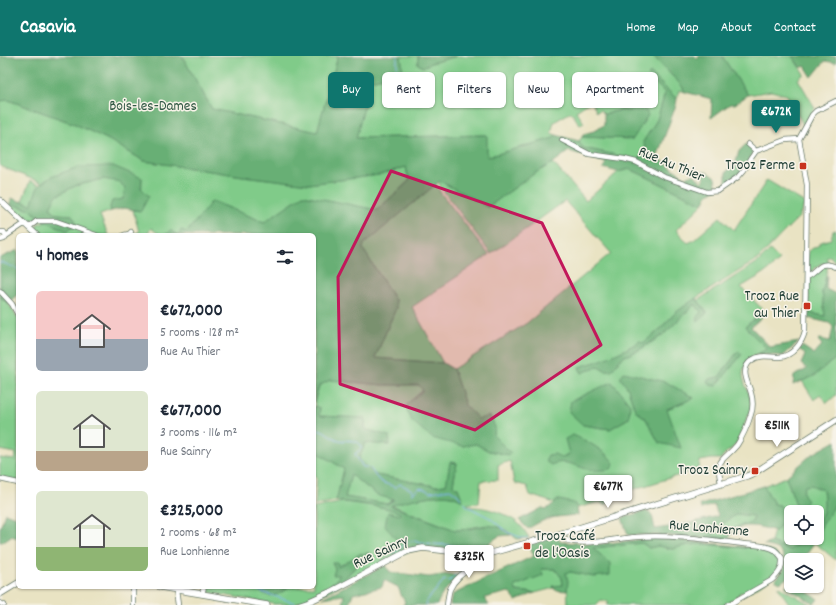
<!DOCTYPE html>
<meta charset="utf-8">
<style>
:root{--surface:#fff;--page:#f2f2f3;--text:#1f2937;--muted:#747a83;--accent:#0f766e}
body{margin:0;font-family:Dekko,sans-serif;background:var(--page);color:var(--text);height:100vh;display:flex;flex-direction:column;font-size:15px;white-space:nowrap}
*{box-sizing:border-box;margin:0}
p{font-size:13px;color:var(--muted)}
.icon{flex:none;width:22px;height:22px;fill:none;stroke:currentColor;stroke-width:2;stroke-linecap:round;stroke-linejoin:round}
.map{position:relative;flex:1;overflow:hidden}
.details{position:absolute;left:16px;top:177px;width:300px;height:356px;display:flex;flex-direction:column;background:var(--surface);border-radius:6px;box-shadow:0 1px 3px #0004}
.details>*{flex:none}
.guide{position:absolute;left:328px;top:16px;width:380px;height:36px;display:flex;gap:8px}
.fabs{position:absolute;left:784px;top:449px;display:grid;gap:8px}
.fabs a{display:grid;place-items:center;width:40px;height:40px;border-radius:6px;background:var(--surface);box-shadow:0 1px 3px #0004;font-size:20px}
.price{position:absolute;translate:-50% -34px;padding:0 9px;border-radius:4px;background:#fff;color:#222;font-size:13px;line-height:26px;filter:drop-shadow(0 1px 2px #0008)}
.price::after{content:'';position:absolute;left:50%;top:24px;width:12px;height:9px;margin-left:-6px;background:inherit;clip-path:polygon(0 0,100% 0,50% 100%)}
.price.selected{background:var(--accent);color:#fff}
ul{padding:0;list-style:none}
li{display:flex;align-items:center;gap:12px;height:100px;padding:0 20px}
li span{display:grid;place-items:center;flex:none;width:112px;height:80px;border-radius:6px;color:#555}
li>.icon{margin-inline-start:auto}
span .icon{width:48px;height:48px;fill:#fffc;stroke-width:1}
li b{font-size:17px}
h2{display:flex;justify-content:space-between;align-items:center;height:48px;padding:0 20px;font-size:17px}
.pill{padding:0 14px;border-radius:6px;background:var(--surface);box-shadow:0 1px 3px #0004;font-size:14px;line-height:36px}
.pill.selected{background:var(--accent);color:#fff}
header{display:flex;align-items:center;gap:24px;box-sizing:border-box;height:56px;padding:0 20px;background:var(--accent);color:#fff}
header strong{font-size:19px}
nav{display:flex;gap:22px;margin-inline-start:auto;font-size:14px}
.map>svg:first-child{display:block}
.green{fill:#80cb89;stroke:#50845e;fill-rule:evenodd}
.forest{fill:#68af75;stroke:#447654;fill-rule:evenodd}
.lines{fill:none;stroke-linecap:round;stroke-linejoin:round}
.stream{stroke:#81b5ef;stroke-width:1}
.minor-casing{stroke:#676;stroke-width:6}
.tertiary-casing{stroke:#676;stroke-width:7}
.minor{stroke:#fff;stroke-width:4.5}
.tertiary{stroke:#fff;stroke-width:5.5}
.marked{fill:#c2185b;fill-opacity:0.2;stroke:#c2185b;stroke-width:3;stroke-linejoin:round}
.poi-dot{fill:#c8321e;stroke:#f7f3e8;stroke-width:1.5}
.labels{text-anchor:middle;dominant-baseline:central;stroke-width:3;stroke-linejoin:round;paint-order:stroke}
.park-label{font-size:15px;fill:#325945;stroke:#f7f3e8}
.street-label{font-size:15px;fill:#1f3d34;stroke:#f7f3e8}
.poi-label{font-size:15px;fill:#1f3d34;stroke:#f7f3e8;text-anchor:end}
</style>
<header>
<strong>Casavia</strong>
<nav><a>Home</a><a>Map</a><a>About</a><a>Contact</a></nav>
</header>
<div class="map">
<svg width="836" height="549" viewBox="0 0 836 549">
<rect width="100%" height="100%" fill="#f7f3e8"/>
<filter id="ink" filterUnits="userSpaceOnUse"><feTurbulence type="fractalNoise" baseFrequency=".025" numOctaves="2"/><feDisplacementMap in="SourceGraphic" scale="8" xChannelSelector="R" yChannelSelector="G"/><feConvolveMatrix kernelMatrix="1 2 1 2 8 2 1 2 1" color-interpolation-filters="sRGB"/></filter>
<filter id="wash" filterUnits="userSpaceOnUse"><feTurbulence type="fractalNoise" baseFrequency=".012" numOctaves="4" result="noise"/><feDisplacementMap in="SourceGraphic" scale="16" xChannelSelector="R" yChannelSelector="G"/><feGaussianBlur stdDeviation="0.9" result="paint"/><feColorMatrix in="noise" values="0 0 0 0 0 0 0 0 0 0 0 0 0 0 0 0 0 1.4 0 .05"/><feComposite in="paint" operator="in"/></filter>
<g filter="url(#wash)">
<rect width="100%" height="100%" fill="#e9e3c3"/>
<path class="green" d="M182 0H338L317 76 212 53Z
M401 0H418V8L423 11 431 7 457 0H653L682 30 685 36 679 34 677 43 650 17 648 19 665 37 657 64 643 86 645 91 639 104 583 92 579 85 582 81 633 83 629 55 622 54 604 58 600 54 597 56 591 45 576 55 584 67 580 69 571 56 554 66 551 77 556 79 554 82 487 101 486 79 356 82 371 24 403 16Z
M722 0H792L804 18 798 23 815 52 804 70 787 39 771 35 748 39Z
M8 44 75 68 109 84 144 105 243 120 309 128 379 119 406 111 409 125 377 154 303 139 264 166 212 145 187 176 178 179 170 175 166 179H160L151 172 147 179H130L139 176 133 154 141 155 142 122 51 121 42 127 0 110V45Z
M553 107 586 145 618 116 630 113 703 148 676 174 688 187 694 184 720 161 734 174 767 124 805 147 799 161 781 179 758 203 696 242 675 257 657 276 643 288 640 285C621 297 601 305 579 312L582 317 598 310 605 314H612L619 305 623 301 639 294 663 279 695 248 702 256 707 257 698 244 758 206 770 194 780 204 766 216 741 231 764 255 745 271 767 293C762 296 753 299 749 304 732 323 757 336 749 357 746 364 739 383 736 388 731 395 724 396 721 403H712L700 405 699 413 622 437 613 430 596 436 599 446 577 452 574 447 558 444 554 447 530 439 527 430 514 427 510 405 498 409V424L481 425 479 447 467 448 471 451C484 450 508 458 518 467 522 471 526 476 529 482L517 483 506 474 487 469 474 471 462 474H455L391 449C401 445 440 437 450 440 454 440 458 443 462 444L458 432 453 429 457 407H450L447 429 435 430 376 419 359 403 365 387 390 389 365 373V362L318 360C312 346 315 344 319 330L330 324 383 329H419L423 334 407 348 462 390 476 388 489 395 509 399 511 397 494 380 495 371 478 363 465 349 453 313 527 267 611 197 565 145 491 198 440 130 439 126 440 125 488 151 535 117ZM738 295 742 298 716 330 709 323 719 321ZM628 333 694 342 667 353 659 387 646 363 635 354ZM629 362 610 373 583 369ZM585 384 607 399 592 414 567 406H557L561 402 569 397Z
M103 123 120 125 125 133 123 143 110 151 111 155 100 159 108 179H39L36 171 39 167 72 159 56 158 50 151 56 140 75 130Z
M30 125 39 129 31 149 22 145Z
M436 128 440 136 489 199 412 251 443 307 375 302 396 252 395 244 363 193 364 188Z
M11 148 31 154 43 164 24 163 10 150Z
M836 174V207L830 200 826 202 829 207 820 208 810 217 807 215 808 195 819 189 821 186 831 183 833 175Z
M828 210 822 236 825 260 809 257 808 224 821 212Z
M0 241 8 247 18 262V425L0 422V402L15 404 16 397 0 394Z
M836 302V339L827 347 820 338 814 344 802 325 814 320Z
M319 397 344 413 336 445 315 449 317 422 314 419V412Z
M351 419 377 439 394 443 387 448 345 441Z
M786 421 798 454 805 430 811 429 823 434C825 446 825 458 817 467V456H791V464L787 462 780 450 774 448 764 430Z
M836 444V504L811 484 813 482H817C817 472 832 456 836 444Z
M343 446 389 452 401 457 399 459 398 486 393 500 345 527V522C353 513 362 506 369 497L360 498 338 511 332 507 335 513 340 519 327 532 324 538 294 548H274L207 536V531H253L257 534 287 533 286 531H314V452Z
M737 458 753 460V465L734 472 726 481 712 480 714 474Z
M781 468 791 471V482H804L790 494 771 486 774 474 776 475Z
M642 487 649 492 658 490 672 493 687 489 705 488 745 492 749 491 764 493 774 496 779 502 780 511 776 518 766 526 750 535 739 537V539L724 549H607L609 546 601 544 596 549H568C567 538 568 527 565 517L571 516 594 521 592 492Z
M540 513H555L562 522 563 529 554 530V532L535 537 516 535 515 530 543 518Z
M778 531H780L811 549H790Z"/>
<path class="forest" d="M0 0H182L212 53 317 76 338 0H401L403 16 371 24 356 82 487 79V101L554 82 556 79 579 85 583 92 639 104 645 91 643 86 657 64 665 37 648 19 650 17 677 43 676 49 657 101 686 122 694 118 702 127 704 122 701 116H707L715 122 717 133 708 138 703 148 630 113 618 116 603 112 606 107 569 95 553 107 535 117 488 151 440 125 364 188 363 193 395 244 396 252 375 302 443 307 453 313 465 349 478 363 490 360 495 371 494 380 511 397 509 399 489 395 476 388 462 390 432 382 412 365 407 354V348L423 335 419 329H383L330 324 319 330 314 346V179H166L170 174 178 179 181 174 187 176 212 145 264 166 303 139 377 154 409 125 406 111 379 119 309 128 243 120 144 105 109 84 75 68 8 44 0 45Z
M418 0H457L431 7 423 11 418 8Z
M653 0H695L698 3 699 0H722L748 39 735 48H730L711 62 712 43 685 36 682 30Z
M792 0H836V7L825 5 812 21 805 10 801 12Z
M639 45 642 48 648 59 633 83 582 81 583 78 594 75 604 69V58L622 54 629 55Z
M746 88 753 94 748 110 726 128V116L735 109 739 95Z
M113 110 142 122 141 132 149 140 141 155 124 152 111 155 110 151 112 145 123 143 125 133 120 126 103 123 75 130 56 140 50 151 56 158 72 159 77 167 67 175 43 164 31 154 11 148V142L31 149 39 129 51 121 78 111Z
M18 194V238L8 247 0 241V202Z
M827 219 826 233 836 238V302L814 320 793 329 794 320 807 313 801 308 805 299 799 293 802 290 814 298 822 289 818 284 820 283 830 285 833 271 829 267 808 262 809 257 825 260 822 236Z
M696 242 707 257 698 265 697 261 701 256 695 248 663 279 639 294 623 301 619 305 612 314H605L598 310 582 317 579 311C601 305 621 297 640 285L643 287 657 276 675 257Z
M764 255 766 257 751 271 770 291 799 286 783 300 758 298 767 293 745 271Z
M738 295 742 298 716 330 710 329 707 326 709 323 719 321Z
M624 316 666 326 694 342 667 353 681 392 659 387 646 363 635 354 628 333 620 321Z
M612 326 630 348 629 362 610 373 583 369 569 356 571 345Z
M314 350 320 352 319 360 365 362V373L389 380 390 389 365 387 359 403 376 419 435 430 446 429 450 406 457 407 453 429 458 432 463 445C459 443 455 441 451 440 441 437 399 445 391 450L455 474C476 475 493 461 511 479L499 480 489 487 491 497 423 492 393 500 398 486 385 469 388 456 399 459 400 457C380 449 358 447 336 445L344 413 319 397 314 412ZM351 419 377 439 394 444 387 448 345 441Z
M573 379C589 386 604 394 614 407L611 413C605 414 598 415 592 414 577 412 566 402 551 409L545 405 548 399 555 398 561 402 569 398 565 383Z
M836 385V444L834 451 817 477V467C825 458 825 446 823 434L811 429 805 430 803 436 807 445 798 454 786 421 811 399Z
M613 430 622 437 605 449 599 446 596 436Z
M764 430 774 448 780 449 787 462 791 464V471L781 468 776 475C763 472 745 465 733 476 731 478 729 482 728 484L659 479H628L622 462 646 455 652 459 655 473 682 469 718 460 714 449 701 453 700 449ZM736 458 753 460V465L734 472 726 481 712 480 714 474Z
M558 444 574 447 577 452 578 459C557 461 547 460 528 473L519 464 542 452 547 453Z
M5 457 18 462V482L11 480 2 486H0V472Z
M556 480 561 486 599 488 654 482 749 491 745 492 705 488 687 489 672 493 658 490 649 492 642 487 593 492 610 507V519L594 521 571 516 566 517 568 525 567 535 555 534 553 530 563 529 562 522 555 513H541L543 519 515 530 516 535 535 537 516 545 509 536 484 542 489 549H450L452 539 486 522 534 500 528 488Z
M804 482H813L811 484 814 487 802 504H791V519L780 527 775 524 783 515 785 506 782 498 778 493 764 489 771 486 790 494Z
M370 497C362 506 353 512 345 522V527L324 538 327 532 340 519H333L335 513 332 507H338V511L360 498Z
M386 509 390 516 429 521 448 518 459 520C450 529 441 537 437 549H403L405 546 402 541 398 531 384 524 382 531 353 538 348 549H342L344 539 322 542Z
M791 527V530H798L818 543 814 548 785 530Z
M253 531H286L287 533C271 544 267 540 253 531Z"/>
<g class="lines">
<path class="stream" d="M397 0V11
M0 208 1 206 18 213
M314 380 319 373C325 375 330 380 336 383 345 387 354 381 361 389V393L355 398 363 411H369C373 415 375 421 380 425 385 429 391 428 395 432L400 428 412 434V439L418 432 424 433 430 436 450 433 457 438 467 450 490 462 507 476 522 482H528
M393 497 408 486 414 485 433 488 449 489 475 494 493 492
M251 531 259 535 295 547
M425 549 426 546 444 524 450 525 461 513 475 502"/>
</g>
</g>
<g filter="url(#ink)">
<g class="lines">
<defs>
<path id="minor" d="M562 84 589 98 624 103 636 106 664 121 707 136 718 135 738 121 744 114 751 102 756 95 785 84 799 83
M748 88 756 95
M0 144 37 179
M29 171 37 165H56L96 179
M0 176H4L6 180
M124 179 129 178 131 176
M0 184 4 183 6 180 24 168
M806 221C818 216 819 203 836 211
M0 235 12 248 18 259
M0 423 18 427
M721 427C715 401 723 406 737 389 743 380 748 368 751 358 753 352 753 344 751 337 748 326 739 313 752 304 760 298 770 301 779 301 793 300 802 287 805 275L807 129 799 83 812 59 816 55 836 45
M556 479C574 494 615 482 636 481 668 478 711 484 743 488 753 489 764 489 773 493 777 495 779 498 782 502 783 512 779 517 772 524L728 549
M133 531V549
M176 534 178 549
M202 538 204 531
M0 547 4 549
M447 549C448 544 448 538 450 533 457 517 477 510 488 497"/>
<path id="tertiary" d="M160 531 267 549
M0 538 18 527
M298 549 310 545 330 536 408 495 423 492 465 497H491L556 479 747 420 754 417 836 364"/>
</defs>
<use href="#minor" class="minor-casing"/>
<use href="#tertiary" class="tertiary-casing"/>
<use href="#minor" class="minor"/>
<use href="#tertiary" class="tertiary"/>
</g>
</g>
<path class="marked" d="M391 115 542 167 601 289 475 374 340 328 338 221Z"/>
<g class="poi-dot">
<rect x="799" y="106" width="8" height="8" rx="2"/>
<rect x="803" y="246" width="8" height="8" rx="2"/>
<rect x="751" y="411" width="8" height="8" rx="2"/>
<rect x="523" y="486" width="8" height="8" rx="2"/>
</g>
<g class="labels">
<g class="park-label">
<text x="153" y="51">Bois-les-Dames</text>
</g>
<g class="street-label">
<text transform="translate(671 109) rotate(23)">Rue Au Thier</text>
<text transform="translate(709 473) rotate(5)">Rue Lonhienne</text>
<text transform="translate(381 497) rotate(-25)">Rue Sainry</text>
</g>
<g class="poi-label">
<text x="795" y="110">Trooz Ferme</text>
<text x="799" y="241">Trooz Rue<tspan x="799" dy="17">au Thier</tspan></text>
<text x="747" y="415">Trooz Sainry</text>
<text x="535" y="481" text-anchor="start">Trooz Café<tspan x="535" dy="17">de l'Oasis</tspan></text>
</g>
</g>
</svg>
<div class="fabs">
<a><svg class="icon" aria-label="locate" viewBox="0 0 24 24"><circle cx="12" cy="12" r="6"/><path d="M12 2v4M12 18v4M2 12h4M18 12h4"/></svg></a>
<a><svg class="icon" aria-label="layers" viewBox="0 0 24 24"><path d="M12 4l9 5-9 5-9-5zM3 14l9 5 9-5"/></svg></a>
</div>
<b class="price selected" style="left:776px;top:78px">€672K</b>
<b class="price" style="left:777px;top:392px">€511K</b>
<b class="price" style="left:608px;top:453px">€677K</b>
<b class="price" style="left:469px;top:523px">€325K</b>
<div class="guide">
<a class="pill selected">Buy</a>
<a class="pill">Rent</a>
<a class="pill">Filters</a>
<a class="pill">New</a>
<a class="pill">Apartment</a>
</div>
<section class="details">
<h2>4 homes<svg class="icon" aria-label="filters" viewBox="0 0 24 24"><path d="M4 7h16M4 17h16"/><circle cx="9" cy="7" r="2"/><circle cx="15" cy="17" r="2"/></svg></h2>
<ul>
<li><span style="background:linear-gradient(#f6c9c9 60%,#9aa5b1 0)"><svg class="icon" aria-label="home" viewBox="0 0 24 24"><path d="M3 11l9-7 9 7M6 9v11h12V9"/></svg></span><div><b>€672,000</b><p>5 rooms · 128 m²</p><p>Rue Au Thier</p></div></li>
<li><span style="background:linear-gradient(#dfe7d0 75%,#b9a48a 0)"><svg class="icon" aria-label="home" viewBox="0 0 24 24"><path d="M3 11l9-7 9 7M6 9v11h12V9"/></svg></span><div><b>€677,000</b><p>3 rooms · 116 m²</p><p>Rue Sainry</p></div></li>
<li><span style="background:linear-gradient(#dfe7d0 70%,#8fb573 0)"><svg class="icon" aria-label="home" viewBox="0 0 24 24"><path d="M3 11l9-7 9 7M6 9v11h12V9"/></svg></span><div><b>€325,000</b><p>2 rooms · 68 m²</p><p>Rue Lonhienne</p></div></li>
</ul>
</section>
</div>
